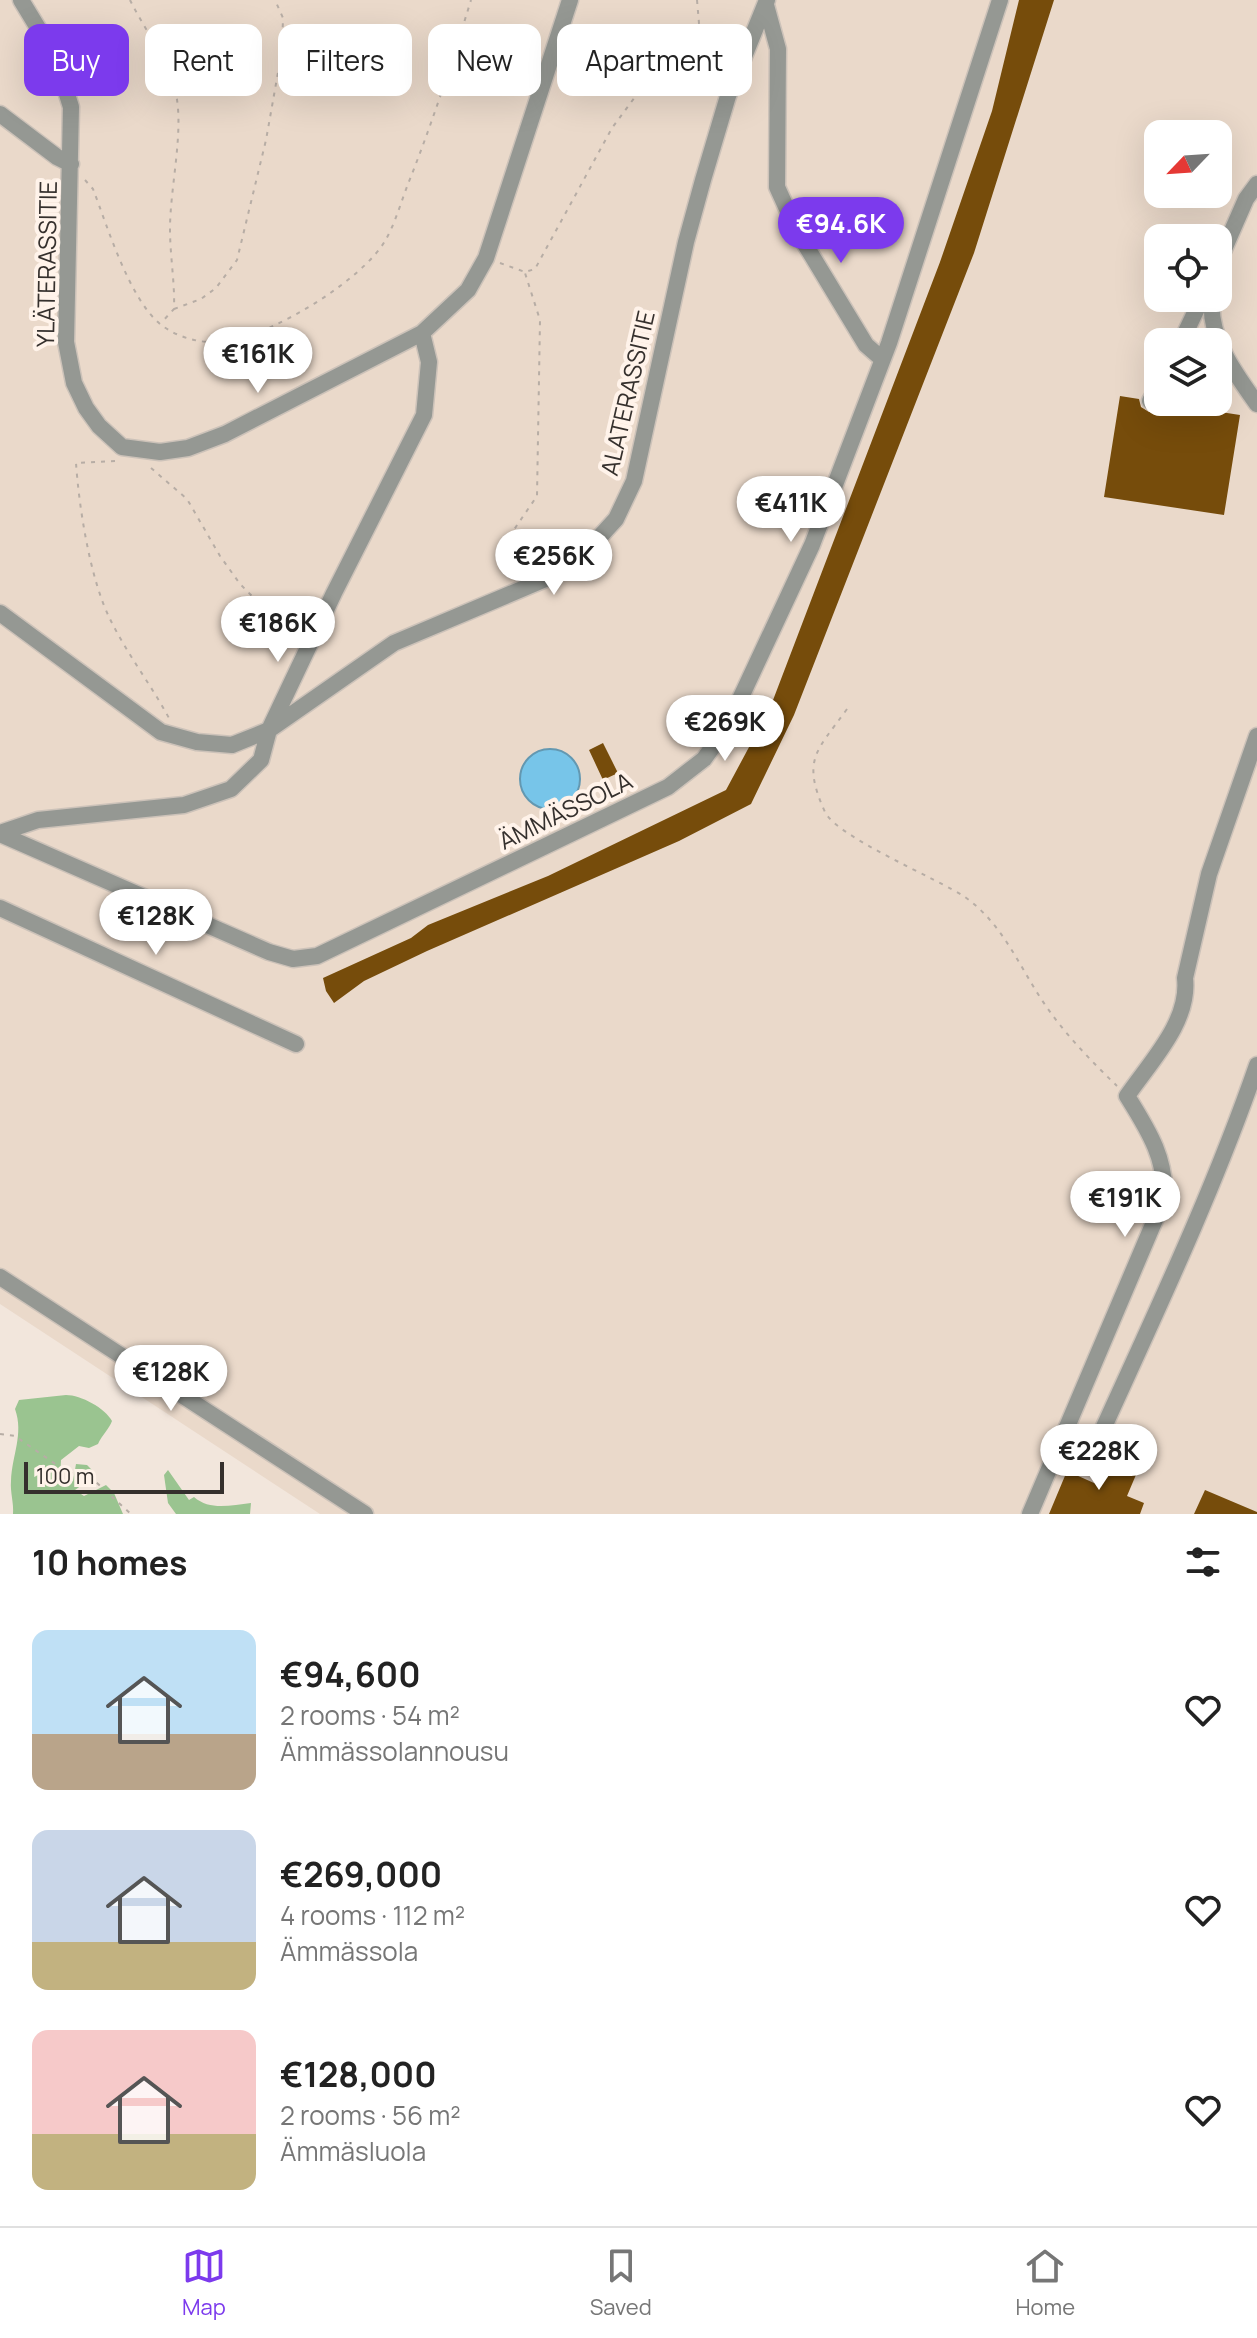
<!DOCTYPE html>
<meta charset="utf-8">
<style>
:root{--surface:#fff;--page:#f2f2f2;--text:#222;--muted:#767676;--line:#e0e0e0;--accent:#7c3aed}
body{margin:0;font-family:Manrope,sans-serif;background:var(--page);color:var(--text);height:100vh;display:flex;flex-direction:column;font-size:30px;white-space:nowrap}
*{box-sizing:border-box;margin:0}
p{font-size:26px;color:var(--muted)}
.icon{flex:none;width:44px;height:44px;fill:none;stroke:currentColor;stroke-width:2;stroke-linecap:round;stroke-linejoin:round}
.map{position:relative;height:1514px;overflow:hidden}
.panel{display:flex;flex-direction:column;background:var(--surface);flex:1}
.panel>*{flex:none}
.hud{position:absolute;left:24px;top:24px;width:800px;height:72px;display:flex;gap:16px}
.needle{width:52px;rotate:245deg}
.controls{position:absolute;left:1144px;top:120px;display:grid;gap:16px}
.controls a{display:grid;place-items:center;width:88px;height:88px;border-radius:16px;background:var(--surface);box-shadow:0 8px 32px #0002;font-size:40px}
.scale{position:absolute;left:24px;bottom:20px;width:200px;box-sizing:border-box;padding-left:8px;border:4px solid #35302d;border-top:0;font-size:22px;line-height:28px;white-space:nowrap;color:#35302d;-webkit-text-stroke:6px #fff3ea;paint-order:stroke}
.price{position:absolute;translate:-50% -68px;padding:0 18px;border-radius:28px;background:#fff;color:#222;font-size:26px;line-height:52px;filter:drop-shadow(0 2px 4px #0008)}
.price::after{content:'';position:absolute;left:50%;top:48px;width:24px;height:18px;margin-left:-12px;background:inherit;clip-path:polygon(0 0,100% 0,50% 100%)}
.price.active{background:var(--accent);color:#fff}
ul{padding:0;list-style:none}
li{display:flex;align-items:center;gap:24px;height:200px;padding:0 32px}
li span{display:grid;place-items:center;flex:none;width:224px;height:160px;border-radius:16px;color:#555}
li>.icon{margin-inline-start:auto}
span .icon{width:96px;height:96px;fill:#fffc;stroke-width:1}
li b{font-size:34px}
h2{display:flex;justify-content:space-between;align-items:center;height:96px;padding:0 32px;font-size:34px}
.chip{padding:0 28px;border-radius:16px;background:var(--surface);box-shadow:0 8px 32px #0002;font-size:28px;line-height:72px}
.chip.active{background:var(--accent);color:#fff}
.tab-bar{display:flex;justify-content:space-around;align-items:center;height:112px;border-top:2px solid var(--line);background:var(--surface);font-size:22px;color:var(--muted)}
.tab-bar a{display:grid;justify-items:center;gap:4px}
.tab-bar .active{color:var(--accent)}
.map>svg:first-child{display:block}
.built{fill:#ead9ca;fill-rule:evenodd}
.green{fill:#9ac490}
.water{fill:#77c5e9;stroke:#6398b1;stroke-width:2}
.building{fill:#764c0b}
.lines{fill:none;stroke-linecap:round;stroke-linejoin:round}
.minor-casing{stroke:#ccc2b9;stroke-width:19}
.path{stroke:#b7ada5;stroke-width:2;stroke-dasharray:4 6;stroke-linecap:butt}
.minor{stroke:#959893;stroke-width:16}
.labels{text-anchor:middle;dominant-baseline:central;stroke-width:8;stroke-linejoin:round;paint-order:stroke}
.street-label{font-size:24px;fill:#35302d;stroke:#fff3ea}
</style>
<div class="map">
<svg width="1257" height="1514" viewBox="0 0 1257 1514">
<rect width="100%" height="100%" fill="#f2e6dc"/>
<path class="built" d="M0 0H1257V1514H320L0 1304ZM1158 134H1218V194H1158ZM1158 238H1218V298H1158ZM1158 342H1218V402H1158Z"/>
<path class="green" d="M66 1395C81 1395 105 1408 112 1421 109 1429 102 1435 98 1444L89 1448 79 1446 61 1460 60 1480 73 1481 76 1464 87 1465 93 1471 89 1480 75 1490 84 1496 106 1485 114 1493 123 1514H13C14 1503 10 1492 11 1481 12 1455 24 1434 15 1409L19 1400Z
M168 1470 189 1500 194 1497C210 1511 231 1505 251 1503L250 1514H176L168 1503 164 1475Z"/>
<path class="water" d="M520 779a30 30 0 1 1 60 0a30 30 0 1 1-60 0Z"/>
<path class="building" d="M1019 0H1054L974 253 794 715 751 804 679 841 427 951 364 981 334 1003 326 991 323 978 411 938 428 925 548 876 726 790 770 708 940 262 992 111Z
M1120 396 1139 399 1141 407 1149 412 1156 410 1162 403 1240 415 1224 515 1104 497Z
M603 743 618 773 603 780 589 750Z
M1106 1456 1138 1470 1127 1496 1144 1503 1140 1514H1049L1067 1471 1094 1483Z
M1205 1490 1257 1512V1514H1194Z"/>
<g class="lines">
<defs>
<path id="minor" d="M21 0 55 56 71 107 66 342 74 383 86 408 99 426 122 447 160 452 188 448 225 434 422 333 468 290 486 258 570 0
M766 5 778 49 777 187 797 231 866 345 882 359
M0 114 57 157 71 164
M1218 263 1246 199 1257 184
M1212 298C1208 338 1235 373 1257 404
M1181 342 1202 298
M1150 401 1158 387
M0 613 161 732 197 742 232 745 269 730 394 643 548 578 585 553 616 519 634 481 686 242 703 180 728 96 767 0
M0 833 38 820 184 805 231 789 261 760 269 730 334 593 424 415 429 362 422 333
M0 834 269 952 293 959 317 956 668 787 704 759 727 727 812 545 889 343 1000 0
M0 908 296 1044
M0 1277 365 1514
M1088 1462C1147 1331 1210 1201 1257 1065
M1030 1514 1163 1201C1169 1162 1147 1128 1127 1096 1150 1062 1190 1022 1185 978L1209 874 1257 736"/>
</defs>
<use href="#minor" class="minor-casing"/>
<path class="path" d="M130 0C145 31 169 60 176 94 184 132 170 188 170 229 170 256 175 283 174 309L161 323
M697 0 700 35 722 73
M85 180 93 189C108 228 129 298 160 324 179 339 205 345 229 341 275 333 361 281 385 241 395 224 401 202 408 184 432 124 452 62 471 0
M500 263 525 272 535 269 612 128 655 70 700 35
M174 309 201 299 216 288 237 260 266 140 282 50 283 18 275 0
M115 461 76 463C79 507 90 579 110 619 127 654 152 686 170 720
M151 468 187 499 220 556 240 584 294 638
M513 577 509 548 513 531 537 496 540 320 525 273
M847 709C817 751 801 759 825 812 837 837 938 879 965 897 1000 922 1016 959 1038 994 1060 1029 1088 1058 1117 1086
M0 1434 15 1436 64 1470 96 1482 131 1514"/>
<use href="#minor" class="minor"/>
</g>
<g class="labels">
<g class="street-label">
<text transform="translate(46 264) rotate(-89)">YLÄTERASSITIE</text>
<text transform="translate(627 393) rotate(-77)">ALATERASSITIE</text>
<text transform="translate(565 810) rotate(-26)">ÄMMÄSSOLA</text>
</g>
</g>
</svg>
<div class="controls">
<a><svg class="needle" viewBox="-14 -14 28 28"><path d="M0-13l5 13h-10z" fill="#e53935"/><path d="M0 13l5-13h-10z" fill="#767676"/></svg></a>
<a><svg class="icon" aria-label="locate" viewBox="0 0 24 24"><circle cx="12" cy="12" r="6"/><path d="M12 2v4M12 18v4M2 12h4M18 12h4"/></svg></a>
<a><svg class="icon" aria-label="layers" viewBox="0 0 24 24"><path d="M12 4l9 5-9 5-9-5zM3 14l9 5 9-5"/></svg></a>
</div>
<div class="scale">100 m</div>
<b class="price active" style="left:841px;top:265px">€94.6K</b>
<b class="price" style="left:258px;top:395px">€161K</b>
<b class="price" style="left:791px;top:544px">€411K</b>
<b class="price" style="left:554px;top:597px">€256K</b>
<b class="price" style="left:278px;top:664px">€186K</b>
<b class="price" style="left:725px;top:763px">€269K</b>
<b class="price" style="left:156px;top:957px">€128K</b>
<b class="price" style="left:1125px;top:1239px">€191K</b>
<b class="price" style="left:171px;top:1413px">€128K</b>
<b class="price" style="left:1099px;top:1492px">€228K</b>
<div class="hud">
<a class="chip active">Buy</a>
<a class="chip">Rent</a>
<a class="chip">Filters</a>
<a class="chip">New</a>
<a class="chip">Apartment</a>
</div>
</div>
<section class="panel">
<h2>10 homes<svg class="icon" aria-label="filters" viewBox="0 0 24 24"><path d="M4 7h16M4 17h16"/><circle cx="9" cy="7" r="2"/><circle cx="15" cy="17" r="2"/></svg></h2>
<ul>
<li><span style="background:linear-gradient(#bfe0f5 65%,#b9a48a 0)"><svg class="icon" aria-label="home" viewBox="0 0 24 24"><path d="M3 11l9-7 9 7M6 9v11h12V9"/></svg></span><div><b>€94,600</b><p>2 rooms · 54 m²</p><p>Ämmässolannousu</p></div><svg class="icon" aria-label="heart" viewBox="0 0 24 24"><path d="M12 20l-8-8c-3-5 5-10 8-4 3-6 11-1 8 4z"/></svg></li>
<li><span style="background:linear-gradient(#c9d6e8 70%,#c2b280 0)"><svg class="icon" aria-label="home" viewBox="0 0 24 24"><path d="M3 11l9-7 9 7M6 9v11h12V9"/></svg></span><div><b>€269,000</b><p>4 rooms · 112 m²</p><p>Ämmässola</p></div><svg class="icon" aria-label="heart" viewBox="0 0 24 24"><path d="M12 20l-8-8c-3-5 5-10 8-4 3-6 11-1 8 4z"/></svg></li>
<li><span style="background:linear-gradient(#f6c9c9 65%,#c2b280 0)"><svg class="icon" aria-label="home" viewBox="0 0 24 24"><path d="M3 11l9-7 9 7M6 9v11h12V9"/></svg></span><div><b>€128,000</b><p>2 rooms · 56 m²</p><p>Ämmäsluola</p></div><svg class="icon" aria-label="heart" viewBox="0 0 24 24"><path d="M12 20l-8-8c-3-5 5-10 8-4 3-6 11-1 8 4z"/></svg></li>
</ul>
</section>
<nav class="tab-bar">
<a class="active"><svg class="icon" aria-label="map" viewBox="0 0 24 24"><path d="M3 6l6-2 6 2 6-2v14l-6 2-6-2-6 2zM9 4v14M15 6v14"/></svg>Map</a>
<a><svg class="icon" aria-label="saved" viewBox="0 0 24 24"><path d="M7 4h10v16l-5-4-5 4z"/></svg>Saved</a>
<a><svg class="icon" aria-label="home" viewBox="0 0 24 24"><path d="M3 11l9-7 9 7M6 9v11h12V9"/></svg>Home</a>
</nav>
